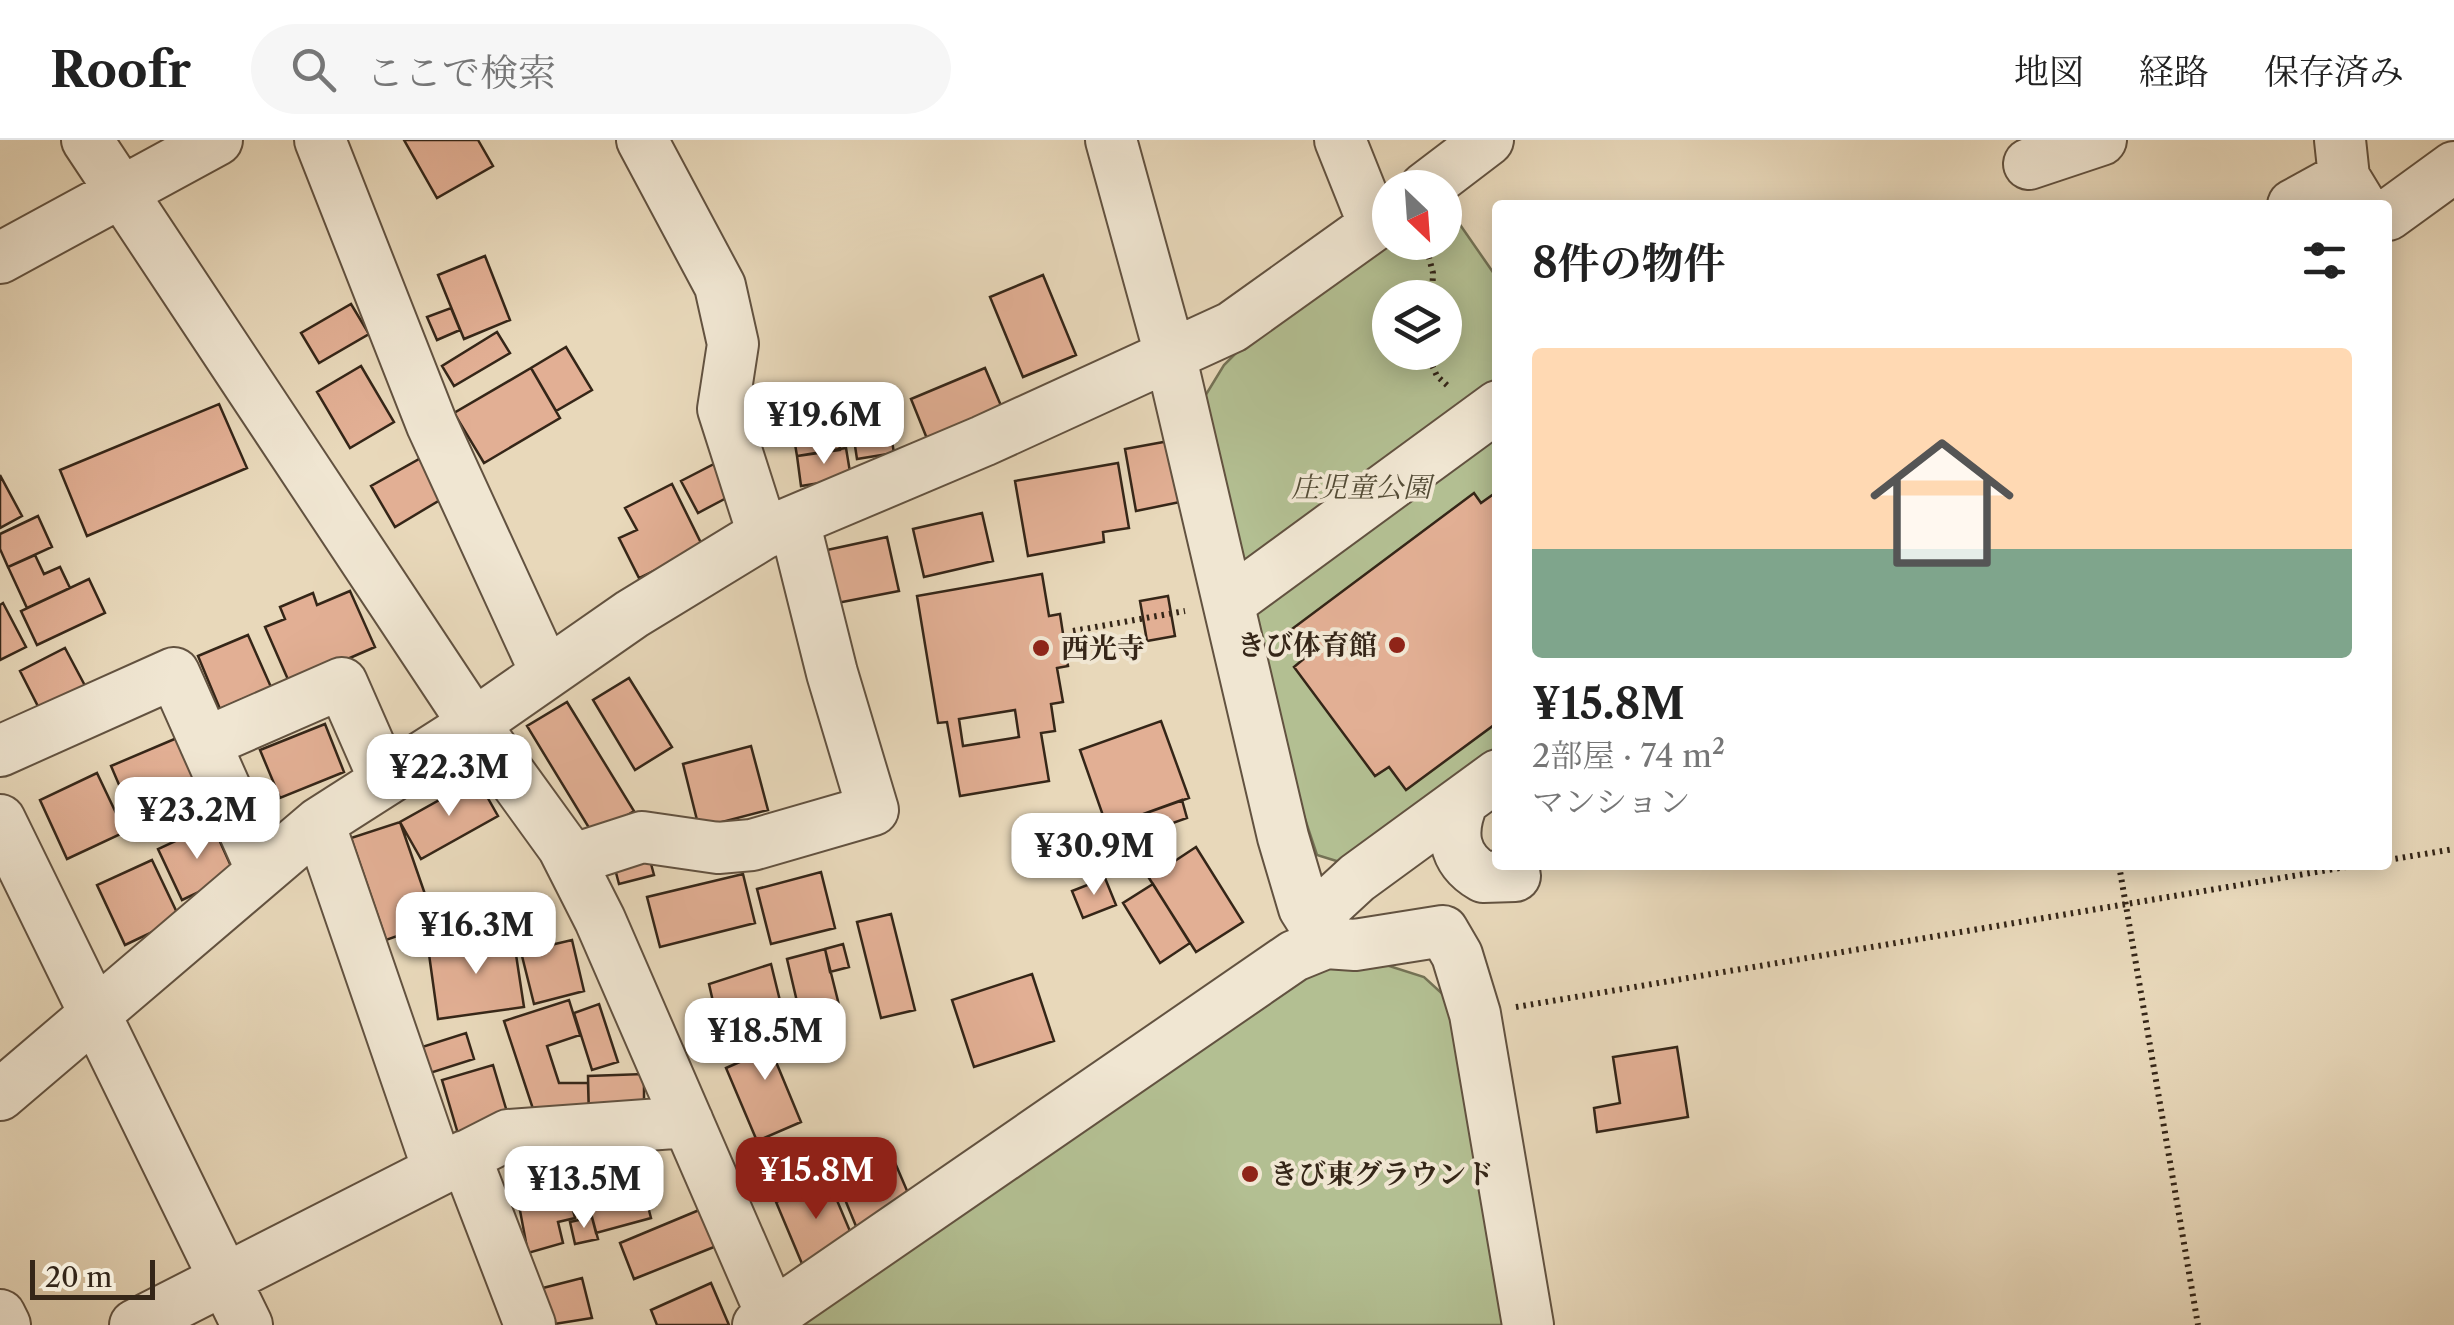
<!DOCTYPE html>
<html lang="ja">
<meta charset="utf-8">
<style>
:root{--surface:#fff;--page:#f6f6f6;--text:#222;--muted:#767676;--line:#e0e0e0;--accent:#8f2418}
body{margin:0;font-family:"Libre Caslon Text","Noto Serif JP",serif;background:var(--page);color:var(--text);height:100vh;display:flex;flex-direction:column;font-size:38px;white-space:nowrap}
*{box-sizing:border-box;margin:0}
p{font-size:32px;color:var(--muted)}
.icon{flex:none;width:55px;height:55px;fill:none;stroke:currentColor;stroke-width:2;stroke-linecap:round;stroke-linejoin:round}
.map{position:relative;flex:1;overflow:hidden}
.drawer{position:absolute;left:1492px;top:60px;width:900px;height:670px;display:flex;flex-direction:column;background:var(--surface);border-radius:10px;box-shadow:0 5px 25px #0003}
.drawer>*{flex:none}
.needle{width:65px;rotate:155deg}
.fabs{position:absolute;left:1372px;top:30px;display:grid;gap:20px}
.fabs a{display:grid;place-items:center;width:90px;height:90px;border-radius:50%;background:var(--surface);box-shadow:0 5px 25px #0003;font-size:50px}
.scale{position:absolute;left:30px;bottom:25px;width:125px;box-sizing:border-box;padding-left:10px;border:5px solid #352618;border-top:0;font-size:28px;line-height:35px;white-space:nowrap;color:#352618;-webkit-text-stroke:8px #f0e6d2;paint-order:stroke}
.price{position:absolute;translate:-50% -85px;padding:0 22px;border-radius:20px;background:#fff;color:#222;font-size:32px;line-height:65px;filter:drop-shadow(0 2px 5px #0008)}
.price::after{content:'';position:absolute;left:50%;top:60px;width:30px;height:22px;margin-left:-15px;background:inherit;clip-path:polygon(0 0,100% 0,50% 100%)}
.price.current{background:var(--accent);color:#fff}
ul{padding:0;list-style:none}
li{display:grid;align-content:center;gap:20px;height:530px;padding:0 40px}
li span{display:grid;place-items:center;height:310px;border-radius:10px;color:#555}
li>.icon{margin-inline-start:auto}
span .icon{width:180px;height:180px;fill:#fffc;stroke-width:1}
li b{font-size:42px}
h2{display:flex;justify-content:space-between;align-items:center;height:120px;padding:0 40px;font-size:42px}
header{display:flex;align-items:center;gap:60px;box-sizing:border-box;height:140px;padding:0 50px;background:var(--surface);border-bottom:2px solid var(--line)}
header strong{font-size:48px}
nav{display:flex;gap:55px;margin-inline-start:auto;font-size:35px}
.search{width:700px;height:90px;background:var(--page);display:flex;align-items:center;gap:25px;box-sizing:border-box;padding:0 35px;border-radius:55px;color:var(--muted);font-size:38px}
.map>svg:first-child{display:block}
.park{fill:#b3bf92;stroke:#747255;stroke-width:2.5;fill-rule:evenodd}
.building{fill:#e2af94;stroke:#352618;stroke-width:2.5;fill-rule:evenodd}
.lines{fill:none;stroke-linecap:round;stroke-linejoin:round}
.minor-casing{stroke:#625240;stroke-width:54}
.path{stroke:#352618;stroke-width:6;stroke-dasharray:2.5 5;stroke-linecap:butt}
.minor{stroke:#f0e6d2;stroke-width:50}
.poi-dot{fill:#8f2418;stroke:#f0e6d2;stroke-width:4}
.labels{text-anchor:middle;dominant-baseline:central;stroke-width:8;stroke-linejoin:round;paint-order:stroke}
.park-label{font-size:28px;font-style:italic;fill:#544c36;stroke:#f0e6d2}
.poi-label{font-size:28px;font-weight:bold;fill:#352618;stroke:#f0e6d2;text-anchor:start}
</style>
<header>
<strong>Roofr</strong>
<div class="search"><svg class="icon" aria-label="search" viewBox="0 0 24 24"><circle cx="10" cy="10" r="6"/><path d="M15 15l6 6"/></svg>ここで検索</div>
<nav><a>地図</a><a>経路</a><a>保存済み</a></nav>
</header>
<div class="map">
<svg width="2454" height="1185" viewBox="0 0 2454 1185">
<rect width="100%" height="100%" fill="#e8d8ba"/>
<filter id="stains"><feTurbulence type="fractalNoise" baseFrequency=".002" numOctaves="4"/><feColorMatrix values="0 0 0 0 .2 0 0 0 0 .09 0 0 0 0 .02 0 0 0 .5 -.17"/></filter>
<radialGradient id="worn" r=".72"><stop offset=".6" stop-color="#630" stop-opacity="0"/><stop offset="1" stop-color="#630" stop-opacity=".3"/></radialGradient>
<path class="park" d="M1445 63 1497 138V621L1356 727 1317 715 1287 625 1202 261 1224 225 1244 205 1390 102H1445ZM1390 158H1445V212H1390Z
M1383 824 1424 837 1460 870 1518 1185H780L1294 830Z"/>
<path class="building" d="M404 0H478L493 26 437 58Z
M485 116 510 180 464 199 438 135Z
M1043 135 1076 215 1023 237 990 157Z
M351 164 369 194 319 223 301 193Z
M451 168 460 190 437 200 427 177Z
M497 192 510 213 454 246 442 226Z
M566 207 592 250 556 271 531 228Z
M361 226 394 282 350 308 317 252Z
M531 228 560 278 484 323 454 273Z
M985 228 1005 275 930 306 911 259Z
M885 260 894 313 857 319 849 266Z
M219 264 247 328 87 396 60 330Z
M835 273 840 310 797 316 791 280Z
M1169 301 1180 362 1136 371 1125 309Z
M846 308 851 338 801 346 797 316Z
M421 318 445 357 395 387 371 346Z
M716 323 732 355 698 373 681 341Z
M1118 323 1129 388 1103 392 1104 402 1028 416 1015 341Z
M0 335 22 376 0 388Z
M672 344 703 407 639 438 619 398 637 390 625 368Z
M1498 351V582L1406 650 1389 627 1375 636 1294 527 1306 517 1288 492 1474 353 1481 363Z
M982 373 993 421 924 437 913 389Z
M38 376 52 407 8 427 0 409V394Z
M887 397 899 451 837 463 827 410Z
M35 415 44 434 60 427 70 448 27 468 8 427Z
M1042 434 1049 476 1060 474 1068 526 1057 528 1063 562 1051 564 1055 591 1041 593 1049 641 960 656 947 582 938 583 917 456ZM1015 570 1019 597 963 606 959 579Z
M89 439 105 473 37 505 21 471Z
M350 451 375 507 290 544 265 487 285 479 280 467 313 453 317 465Z
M1168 456 1175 496 1147 501 1140 461Z
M3 463 26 507 0 520V465Z
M248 495 271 547 220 569 198 516Z
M65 508 91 557 45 580 20 531Z
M629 538 672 607 635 630 593 560Z
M567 562 634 671 594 696 527 586Z
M1161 581 1189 658 1107 687 1080 610Z
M325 584 344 632 280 658 260 610Z
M184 595 208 650 135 682 111 626Z
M751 606 768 670 699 688 683 624Z
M97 633 125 692 67 719 40 660Z
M477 639 498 676 421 719 400 682Z
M1182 660 1187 678 1075 718 1069 701Z
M400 682 435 783 386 800 351 698Z
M212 684 235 735 182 760 158 709Z
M1196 707 1243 782 1196 812 1149 738Z
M152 720 180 779 125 805 97 745Z
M650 720 654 735 619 744 615 729Z
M821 732 835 788 771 804 757 749Z
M743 734 755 783 660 807 647 757Z
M1105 738 1116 765 1083 778 1072 751Z
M1153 744 1190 803 1160 823 1123 763Z
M891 774 915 870 881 878 857 782Z
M513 795 524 867 438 879 428 807Z
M572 800 584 851 534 864 521 812Z
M843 804 849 827 830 832 825 809Z
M825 809 841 873 802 883 787 819Z
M771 824 783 873 719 888 709 844Z
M1032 834 1054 901 974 927 952 860Z
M569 860 580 895 547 906 559 943H588L589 977 538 984 504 881Z
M599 864 618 922 592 930 574 873Z
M783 882 790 912 774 917 801 982 757 1001 726 928 751 917 744 892Z
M466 893 474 919 430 933 422 907Z
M1677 907 1688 977 1597 992 1594 968 1620 963 1613 917Z
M493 925 510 982 459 997 442 940Z
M644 934V976L589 977 588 936Z
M887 1004 914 1067 858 1091 832 1028Z
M634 1013 651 1078 596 1093 579 1027Z
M563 1032 575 1078 558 1082 563 1103 528 1113 515 1044Z
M828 1039 855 1103 803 1126 776 1062Z
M704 1068 719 1105 634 1139 620 1103Z
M592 1077 598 1099 575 1104 570 1082Z
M582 1138 592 1178 548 1185 539 1149Z
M711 1143 729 1185H657L651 1170Z"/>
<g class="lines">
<defs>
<path id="minor" d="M87 0 474 584 563 707 600 780 776 1185
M320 0 432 285 545 531
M1111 0 1170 214 1283 697 1304 768 1326 803
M1340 0 1374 85
M2340 0 2344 37 2361 65
M2029 24 2101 0
M1425 48 1488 0
M2293 65 2344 37
M2388 75 2454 27
M0 118 217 0
M763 394 983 301 1232 187 1390 74
M1229 463 1498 266
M205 603 342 543 385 641
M0 611 174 533 262 731
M1463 661C1450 691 1452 719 1483 737L1515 736
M0 680 247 1185
M319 683 438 1029
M571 720 642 697 718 708 752 705 873 670 832 533 794 381
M1304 768 1331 762 1357 738 1498 635
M0 955 319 683 474 584 632 474 763 394 723 269 733 204 720 146 642 0
M465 1016 530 1185
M0 1175 5 1185
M135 1185 508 995 688 982
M758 1185 1294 816 1326 803 1355 805 1443 791 1457 815 1475 874 1528 1185"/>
</defs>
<use href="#minor" class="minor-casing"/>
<path class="path" d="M1425 102 1433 133 1432 158
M1426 212 1437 236 1450 248
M1073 491 1185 471
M2388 720 2454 709
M2119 725 2198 1185
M1516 867 2358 725"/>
<use href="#minor" class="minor"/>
</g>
<g class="poi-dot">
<circle cx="1397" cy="505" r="10"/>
<circle cx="1041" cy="508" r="10"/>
<circle cx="1250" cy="1034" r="10"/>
</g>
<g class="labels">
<g class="park-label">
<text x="1361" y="347">庄児童公園</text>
</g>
<g class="poi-label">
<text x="1377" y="505" text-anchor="end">きび体育館</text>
<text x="1061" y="508">西光寺</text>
<text x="1270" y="1034">きび東グラウンド</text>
</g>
</g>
<rect width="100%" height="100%" filter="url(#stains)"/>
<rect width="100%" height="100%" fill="url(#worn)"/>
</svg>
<div class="fabs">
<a><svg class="needle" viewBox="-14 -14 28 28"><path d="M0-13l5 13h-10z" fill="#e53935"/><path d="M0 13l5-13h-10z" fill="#767676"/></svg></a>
<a><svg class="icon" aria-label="layers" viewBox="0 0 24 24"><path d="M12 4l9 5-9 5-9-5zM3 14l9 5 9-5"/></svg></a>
</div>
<div class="scale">20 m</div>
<b class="price" style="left:824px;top:327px">¥19.6M</b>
<b class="price" style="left:449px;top:679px">¥22.3M</b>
<b class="price" style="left:197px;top:722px">¥23.2M</b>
<b class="price" style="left:1094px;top:758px">¥30.9M</b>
<b class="price" style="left:476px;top:837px">¥16.3M</b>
<b class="price" style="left:765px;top:943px">¥18.5M</b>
<b class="price current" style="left:816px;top:1082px">¥15.8M</b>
<b class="price" style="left:584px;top:1091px">¥13.5M</b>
<section class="drawer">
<h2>8件の物件<svg class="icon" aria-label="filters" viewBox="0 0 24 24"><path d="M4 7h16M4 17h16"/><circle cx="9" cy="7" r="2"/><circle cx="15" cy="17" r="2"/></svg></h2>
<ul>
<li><span style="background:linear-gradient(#ffd9b3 65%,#7fa58c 0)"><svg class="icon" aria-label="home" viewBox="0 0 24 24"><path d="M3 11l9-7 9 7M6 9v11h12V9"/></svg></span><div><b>¥15.8M</b><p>2部屋 · 74 m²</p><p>マンション</p></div></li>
</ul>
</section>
</div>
